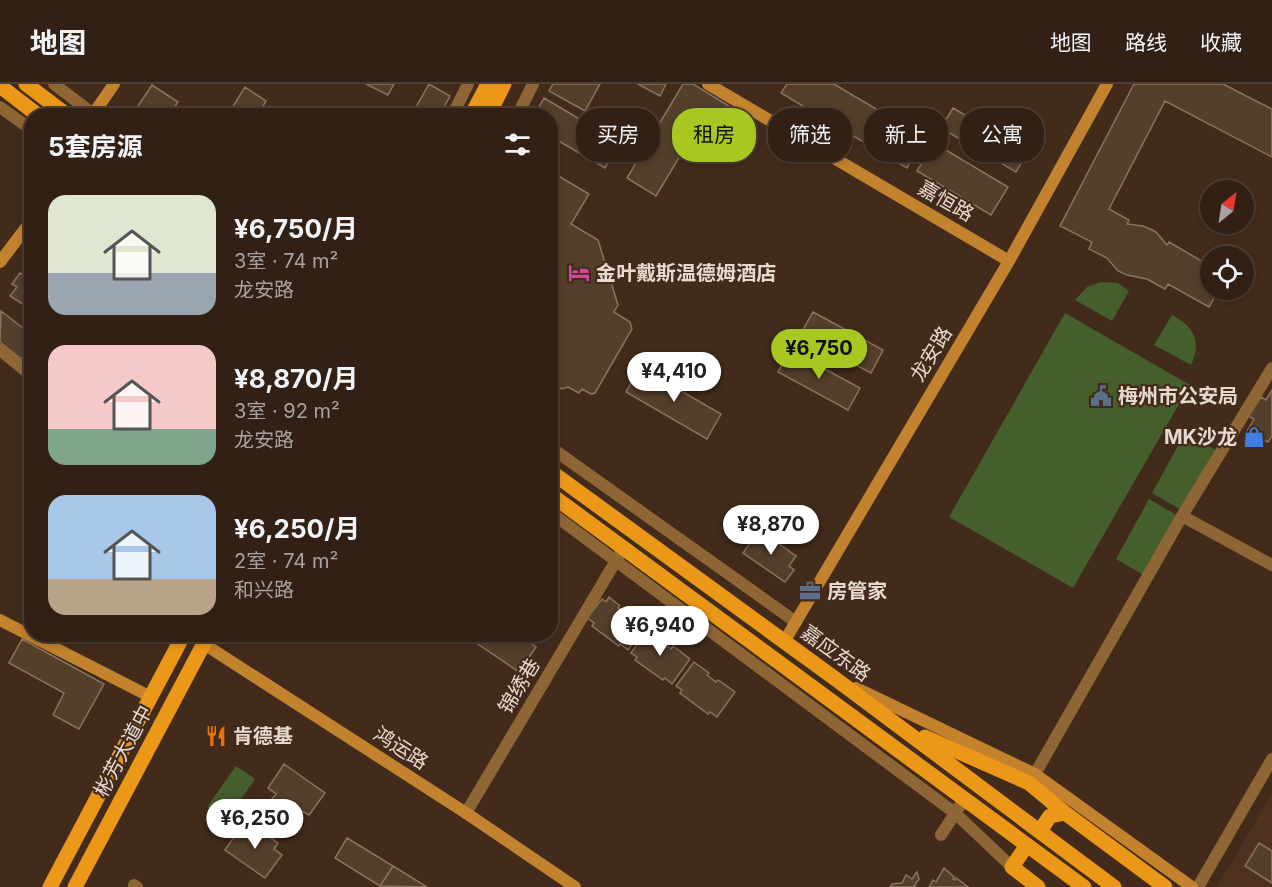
<!DOCTYPE html>
<html lang="zh">
<meta charset="utf-8">
<style>
:root{--surface:#322014;--page:#3a281d;--text:#f1f3f6;--muted:#a8a3a0;--line:#4d3e34;--accent:#a6c821}
body{margin:0;font-family:Inter,"Noto Sans SC",sans-serif;background:var(--page);color:var(--text);height:100vh;display:flex;flex-direction:column;font-size:22px;white-space:nowrap}
*{box-sizing:border-box;margin:0}
p{font-size:20px;color:var(--muted)}
.icon{flex:none;width:33px;height:33px;fill:none;stroke:currentColor;stroke-width:2;stroke-linecap:round;stroke-linejoin:round}
.map{position:relative;flex:1;overflow:hidden}
.sheet{position:absolute;left:24px;top:24px;width:534px;height:534px;display:flex;flex-direction:column;background:var(--surface);border-radius:24px;box-shadow:0 3px 9px #0003,0 0 0 2px var(--line)}
.sheet>*{flex:none}
.hud{position:absolute;left:576px;top:24px;width:570px;height:54px;display:flex;gap:12px}
.needle{width:39px;rotate:30deg}
.buttons{position:absolute;left:1200px;top:96px;display:grid;gap:12px}
.buttons a{display:grid;place-items:center;width:54px;height:54px;border-radius:50%;background:var(--surface);box-shadow:0 3px 9px #0003,0 0 0 2px var(--line);font-size:30px}
.price{position:absolute;translate:-50% -51px;padding:0 14px;border-radius:21px;background:#fff;color:#222;font-size:20px;line-height:39px;filter:drop-shadow(0 2px 3px #0008)}
.price::after{content:'';position:absolute;left:50%;top:36px;width:18px;height:14px;margin-left:-9px;background:inherit;clip-path:polygon(0 0,100% 0,50% 100%)}
.price.active{background:var(--accent);color:#111}
ul{padding:0;list-style:none}
li{display:flex;align-items:center;gap:18px;height:150px;padding:0 24px}
li span{display:grid;place-items:center;flex:none;width:168px;height:120px;border-radius:18px;color:#555}
li>.icon{margin-inline-start:auto}
span .icon{width:72px;height:72px;fill:#fffc;stroke-width:1}
li b{font-size:26px}
h2{display:flex;justify-content:space-between;align-items:center;height:72px;padding:0 24px;font-size:26px}
.tag{padding:0 21px;border-radius:24px;background:var(--surface);box-shadow:0 3px 9px #0003,0 0 0 2px var(--line);font-size:21px;line-height:54px}
.tag.active{background:var(--accent);color:#111}
header{display:flex;align-items:center;gap:36px;box-sizing:border-box;height:84px;padding:0 30px;background:var(--surface);border-bottom:2px solid var(--line)}
header strong{font-size:28px}
nav{display:flex;gap:33px;margin-inline-start:auto;font-size:21px}
.map>svg:first-child{display:block}
.built{fill:#4f321d}
.green{fill:#445e2c}
.building{fill:#543f2a;stroke:#8b735d;stroke-width:1.5}
.lines{fill:none;stroke-linecap:round;stroke-linejoin:round}
.street{stroke:#8e6636;stroke-width:12}
.secondary{stroke:#c3822d;stroke-width:12}
.primary{stroke:#eb9818;stroke-width:15}
.labels{text-anchor:middle;dominant-baseline:central;stroke-width:4.5;stroke-linejoin:round;paint-order:stroke}
.street-label{font-size:20px;fill:#e8d9cf;stroke:#422b1b}
.poi-label{font-size:20px;font-weight:bold;fill:#e8d9cf;stroke:#422b1b;text-anchor:start}
</style>
<header>
<strong>地图</strong>
<nav><a>地图</a><a>路线</a><a>收藏</a></nav>
</header>
<div class="map">
<svg width="1272" height="803" viewBox="0 0 1272 803">
<rect width="100%" height="100%" fill="#422b1b"/>
<path class="built" d="M1272 709V803H1217Z"/>
<path class="green" d="M1101 198 1118 199 1129 207 1112 237 1075 216 1087 203Z
M1065 229 1190 301 1073 504 949 433Z
M1172 231C1194 242 1202 258 1191 281L1154 261Z
M1185 349 1216 366 1183 427 1152 409Z
M1149 415 1180 433 1147 493 1116 475Z
M236 682 255 695 226 737 207 723Z"/>
<path class="building" d="M366 0H394L388 11Z
M429 0 450 12 439 32H411Z
M553 0H600L585 27 549 7Z
M638 0H666L660 12Z
M683 0H693L729 22 718 41 704 32 656 112 627 94Z
M787 0H834L925 54 907 84 781 9Z
M1134 0H1223L1272 25V73L1165 17 1109 125 1129 136 1127 140 1143 142 1150 145 1156 148 1167 161 1169 158 1210 182V206H1219L1209 223 1168 200 1165 205 1147 195 1127 191 1118 187 1107 174 1089 165 1092 158 1060 142Z
M152 1 178 18 171 28 175 32H138L136 25Z
M245 3 266 17 257 32H227Z
M544 14 620 59 605 84 550 52V32H534Z
M953 24 1028 68 1016 88 941 44Z
M934 59 1008 103 991 131 917 87Z
M550 87 589 110 571 140 598 156 618 221 614 228 630 238 632 245 595 309 591 310 582 305 579 309 568 303 562 305 555 301 550 294Z
M20 189 32 196V226L10 212 17 203 12 200Z
M1 227 32 251V269L28 266 21 275 0 258Z
M813 228 883 266 871 289 800 251Z
M790 266 860 304 848 326 778 288Z
M640 283 721 330 707 355 626 308Z
M1272 306V352L1268 358 1262 355 1258 362 1249 357 1251 353 1246 349 1254 335 1248 332 1261 313 1266 316Z
M759 446 796 472 789 482 794 486 785 498 743 469Z
M609 513 620 522 618 524 627 530 628 528 646 541 628 566 620 560 619 562 592 542 594 539 587 534 602 515 606 518Z
M649 544 664 556 662 558 671 565 673 562 690 575 672 600 665 594 663 596 635 576 637 573 631 569Z
M463 550H518L536 563 519 588Z
M22 555 104 600 79 645 53 631 64 609 9 579Z
M694 578 709 589 707 591 716 598 718 596 735 608 717 633 710 628 708 630 680 609 682 606 676 602Z
M284 680 325 709 309 731 302 727 297 734 271 716 276 710 268 704Z
M252 741 278 759 274 765 282 771 265 794 225 766 241 743 247 748Z
M347 754 393 782 380 802 335 774Z
M1259 759 1272 767V799L1245 782Z
M393 782 427 803 380 802Z
M944 784 954 793 953 795 955 796 956 794 968 803H929L933 796 936 798Z
M917 788 919 795 914 802 916 803H890L892 800 902 799 906 791 912 795Z"/>
<g class="lines">
<path class="street" d="M54 0 96 32
M0 23 32 46
M452 32 468 0
M517 32 533 0
M0 266 32 292
M550 363 796 538
M550 428 955 729 1012 783
M1182 432 1272 481
M1035 690 1182 432 1272 284
M466 729 620 470
M941 751 965 714
M134 801 137 803
M1198 803 1272 675"/>
<path class="secondary" d="M708 0 1009 177
M92 32 114 0
M0 178 32 136
M0 536 151 613
M784 558 1009 177 1107 0
M204 560 466 729 575 803
M856 604 1035 690 1192 803"/>
<path class="primary" d="M26 0 68 32
M0 2 39 32
M471 32 488 0
M488 32 504 0
M550 387 837 596 1114 803
M550 410 1084 803
M925 653 1029 699 1065 729 1165 803
M1040 747 1050 732 1065 729
M1027 761 1012 783 1038 803
M50 803 184 550
M75 803 209 550"/>
</g>
<defs>
<symbol id="hotel-bare" viewBox="-9 -9 18 18"><path d="M-6-4.5h1.5V1H6V5H4.5V3h-9V5H-6ZM-4 0a1.8 1.8 0 1 1 3.6 0ZM.5 0V-2.5h3Q6-2.5 6 0Z" fill="#d1479c" stroke="#422b1b" stroke-width="2.5" paint-order="stroke"/></symbol>
<symbol id="civic-bare" viewBox="-9 -9 18 18"><path d="M-.6-6.5H3V-4.5H.6V-3L4-1V1h2V6H-6V1h2V-1L-.6-3ZM-1.2 2.5V6h2.4V2.5Z" fill="#5c6f8a" stroke="#422b1b" stroke-width="2.5" paint-order="stroke"/></symbol>
<symbol id="shop-bare" viewBox="-9 -9 18 18"><path d="M-5-2.5h2.3a2.7 3.5 0 0 1 5.4 0H5L5.5 6h-11ZM-1.5-2.5h3a1.5 2.3 0 0 0-3 0Z" fill="#3f7fe0" stroke="#422b1b" stroke-width="2.5" paint-order="stroke"/></symbol>
<symbol id="office-bare" viewBox="-9 -9 18 18"><path d="M-6-3h4V-5.5h4V-3h4V5H-6ZM-1-4.5V-3h2v-1.5ZM-6 0V1H6V0Z" fill="#5c6f8a" stroke="#422b1b" stroke-width="2.5" paint-order="stroke"/></symbol>
<symbol id="restaurant-bare" viewBox="-9 -9 18 18"><path d="M-5-6h1v4h1v-4h1v4h1v-4h1v5L-1.5 .5V6h-2V.5L-5-1ZM5-6V6H3V1.5H1.5Q1.5-4 5-6Z" fill="#e8710a" stroke="#422b1b" stroke-width="2.5" paint-order="stroke"/></symbol>
</defs>
<g fill-rule="evenodd">
<use href="#hotel-bare" x="564" y="174" width="30" height="30"/>
<use href="#civic-bare" x="1086" y="297" width="30" height="30"/>
<use href="#shop-bare" x="1239" y="338" width="30" height="30"/>
<use href="#office-bare" x="795" y="492" width="30" height="30"/>
<use href="#restaurant-bare" x="201" y="637" width="30" height="30"/>
</g>
<g class="labels">
<g class="street-label">
<text transform="translate(946 117) rotate(30)">嘉恒路</text>
<text transform="translate(931 270) rotate(-59)">龙安路</text>
<text transform="translate(836 569) rotate(36)">嘉应东路</text>
<text transform="translate(519 602) rotate(-59)">锦绣巷</text>
<text transform="translate(401 664) rotate(33)">鸿运路</text>
<text transform="translate(123 667) rotate(-62)">彬芳大道中</text>
</g>
<g class="poi-label">
<text x="596" y="189">金叶戴斯温德姆酒店</text>
<text x="1118" y="312">梅州市公安局</text>
<text x="1237" y="353" text-anchor="end">MK沙龙</text>
<text x="827" y="507">房管家</text>
<text x="233" y="652">肯德基</text>
</g>
</g>
</svg>
<div class="buttons">
<a><svg class="needle" viewBox="-14 -14 28 28"><path d="M0-13l5 13h-10z" fill="#e53935"/><path d="M0 13l5-13h-10z" fill="#a8a3a0"/></svg></a>
<a><svg class="icon" aria-label="locate" viewBox="0 0 24 24"><circle cx="12" cy="12" r="6"/><path d="M12 2v4M12 18v4M2 12h4M18 12h4"/></svg></a>
</div>
<b class="price active" style="left:819px;top:296px">¥6,750</b>
<b class="price" style="left:674px;top:319px">¥4,410</b>
<b class="price" style="left:771px;top:472px">¥8,870</b>
<b class="price" style="left:660px;top:573px">¥6,940</b>
<b class="price" style="left:255px;top:766px">¥6,250</b>
<div class="hud">
<a class="tag">买房</a>
<a class="tag active">租房</a>
<a class="tag">筛选</a>
<a class="tag">新上</a>
<a class="tag">公寓</a>
</div>
<section class="sheet">
<h2>5套房源<svg class="icon" aria-label="filters" viewBox="0 0 24 24"><path d="M4 7h16M4 17h16"/><circle cx="9" cy="7" r="2"/><circle cx="15" cy="17" r="2"/></svg></h2>
<ul>
<li><span style="background:linear-gradient(#dfe7d0 65%,#9aa5b1 0)"><svg class="icon" aria-label="home" viewBox="0 0 24 24"><path d="M3 11l9-7 9 7M6 9v11h12V9"/></svg></span><div><b>¥6,750/月</b><p>3室 · 74 m²</p><p>龙安路</p></div></li>
<li><span style="background:linear-gradient(#f6c9c9 70%,#7fa58c 0)"><svg class="icon" aria-label="home" viewBox="0 0 24 24"><path d="M3 11l9-7 9 7M6 9v11h12V9"/></svg></span><div><b>¥8,870/月</b><p>3室 · 92 m²</p><p>龙安路</p></div></li>
<li><span style="background:linear-gradient(#a9c7e8 70%,#b9a48a 0)"><svg class="icon" aria-label="home" viewBox="0 0 24 24"><path d="M3 11l9-7 9 7M6 9v11h12V9"/></svg></span><div><b>¥6,250/月</b><p>2室 · 74 m²</p><p>和兴路</p></div></li>
</ul>
</section>
</div>
